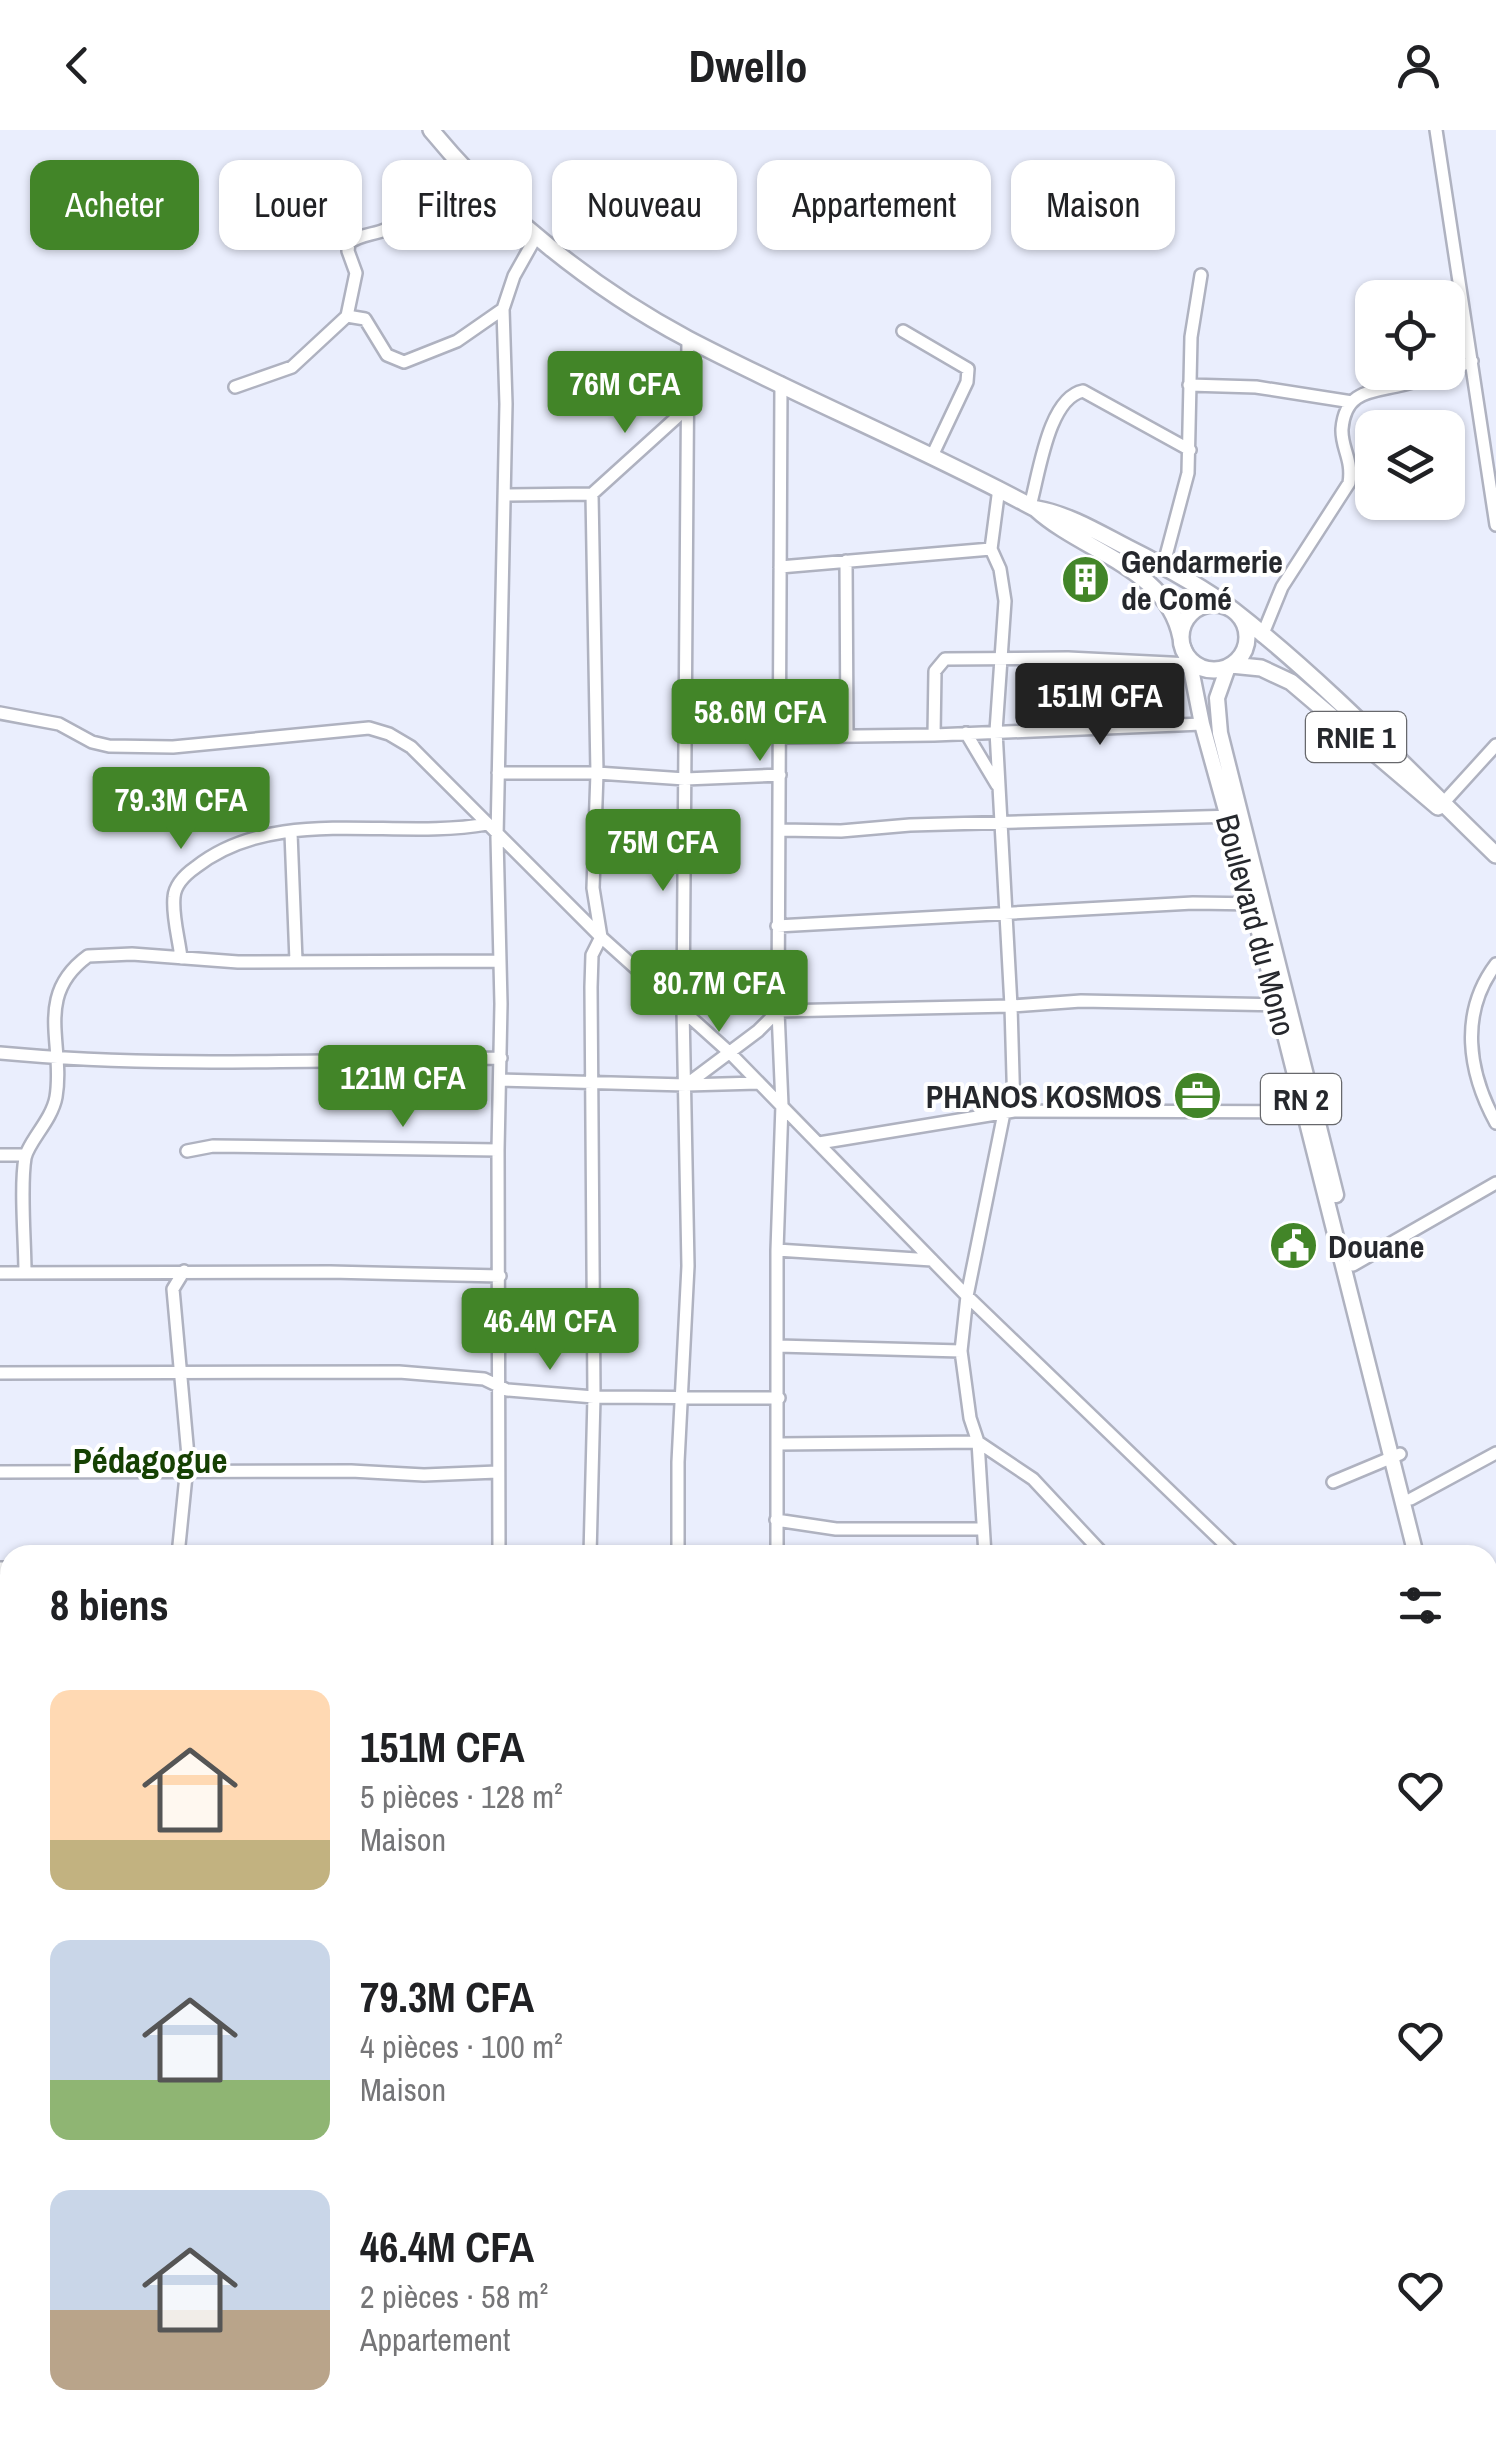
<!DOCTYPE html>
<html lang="fr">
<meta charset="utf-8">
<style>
:root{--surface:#fff;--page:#f6f6f6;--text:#202124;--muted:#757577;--accent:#428528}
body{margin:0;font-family:"Archivo Narrow",sans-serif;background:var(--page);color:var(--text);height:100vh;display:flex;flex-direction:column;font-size:38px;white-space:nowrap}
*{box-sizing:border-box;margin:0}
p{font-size:32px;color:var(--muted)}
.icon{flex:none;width:55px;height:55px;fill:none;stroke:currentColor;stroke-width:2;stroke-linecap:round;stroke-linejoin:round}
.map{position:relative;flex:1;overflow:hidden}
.panel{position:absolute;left:0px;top:1415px;width:1498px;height:892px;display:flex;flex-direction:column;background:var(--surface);border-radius:30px 30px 0 0;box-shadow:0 2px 8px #0004}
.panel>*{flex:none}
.top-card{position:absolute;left:30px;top:30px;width:1438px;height:90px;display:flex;gap:20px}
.buttons{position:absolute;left:1355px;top:150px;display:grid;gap:20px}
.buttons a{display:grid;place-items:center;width:110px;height:110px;border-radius:20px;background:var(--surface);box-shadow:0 2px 8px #0004;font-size:50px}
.price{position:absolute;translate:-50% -85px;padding:0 22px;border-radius:10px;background:var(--accent);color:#fff;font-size:32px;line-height:65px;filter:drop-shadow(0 2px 5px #0008)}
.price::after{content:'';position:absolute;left:50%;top:60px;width:30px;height:22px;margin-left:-15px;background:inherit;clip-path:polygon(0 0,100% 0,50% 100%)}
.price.current{background:#222;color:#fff}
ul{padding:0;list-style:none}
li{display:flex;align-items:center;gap:30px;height:250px;padding:0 50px}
li span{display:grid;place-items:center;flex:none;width:280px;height:200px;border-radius:20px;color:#555}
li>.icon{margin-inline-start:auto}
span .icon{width:120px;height:120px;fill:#fffc;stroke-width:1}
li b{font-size:42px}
h2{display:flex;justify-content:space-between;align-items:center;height:120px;padding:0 50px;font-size:42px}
.tag{padding:0 35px;border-radius:20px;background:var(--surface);box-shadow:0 2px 8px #0004;font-size:35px;line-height:90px}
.tag.current{background:var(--accent);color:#fff}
header{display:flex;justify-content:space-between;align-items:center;height:130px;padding:0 50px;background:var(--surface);font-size:45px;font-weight:700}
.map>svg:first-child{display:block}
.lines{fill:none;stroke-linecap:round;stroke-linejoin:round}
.minor-casing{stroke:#afb2c0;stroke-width:16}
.major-casing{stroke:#afb2c0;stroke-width:19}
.highway-casing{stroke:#afb2c0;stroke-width:20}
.minor{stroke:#fff;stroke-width:11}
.major{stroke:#fff;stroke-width:14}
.highway{stroke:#fff;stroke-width:15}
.labels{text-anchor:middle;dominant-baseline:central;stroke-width:8;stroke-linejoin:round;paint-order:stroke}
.shield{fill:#fff;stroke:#67686c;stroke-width:2.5}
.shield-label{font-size:30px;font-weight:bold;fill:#26282d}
.poi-label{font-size:32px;font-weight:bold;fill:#26282d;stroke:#fff;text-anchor:start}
.street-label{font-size:32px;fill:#26282d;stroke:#fff}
.neighbourhood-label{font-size:35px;font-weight:bold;fill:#164103;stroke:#fff}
</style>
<header><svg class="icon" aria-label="back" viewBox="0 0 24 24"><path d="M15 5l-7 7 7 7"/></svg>Dwello<svg class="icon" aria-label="person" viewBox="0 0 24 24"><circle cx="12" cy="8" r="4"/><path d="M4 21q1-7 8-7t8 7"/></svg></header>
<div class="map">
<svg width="1496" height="2307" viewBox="0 0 1496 2307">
<rect width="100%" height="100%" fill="#eaeefd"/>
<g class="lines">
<defs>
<path id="minor" d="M1436 0 1496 395
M347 186 365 189 387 225 404 232 457 211 503 179
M903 201 968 239 967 252 932 326
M1448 241 1472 231
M781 253 778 881 1011 876 996 601 1005 471 1000 439 991 419 999 358
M1189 255 1256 257 1352 272
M235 257 292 237 347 186 356 143 348 121 349 113C360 104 374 105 387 99 416 85 439 59 463 37
M504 365 592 364
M1030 376C1039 345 1048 268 1083 261L1190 320
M846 431 847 606
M780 437 991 419
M1163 437 1188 343 1191 207 1201 145
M1262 506 1282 457 1349 353C1353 329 1341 318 1342 299 1345 262 1369 262 1397 256 1413 253 1428 247 1443 242
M0 583 59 594 92 612 109 616 173 617 369 598 389 604 411 617 601 807 730 923 967 1166 1236 1425
M966 603 997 655
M934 605 935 541 945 529 1068 528 1190 534
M780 607 934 605 1202 594
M498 643H597L685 649 780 645
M1445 671 1496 615
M780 700 841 701 910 695 1236 686
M291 703 296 831
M777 796 1193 773 1260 774
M181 828C179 809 172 786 174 767 175 754 186 744 196 737 276 674 394 711 487 694
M1496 834C1459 883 1468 942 1496 993
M0 923C166 939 335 929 501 928
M501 950 686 955 758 953
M686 955 758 901 778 881
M1014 981 1011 876 1081 871 1281 875
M819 1013 1014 981 1312 982
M187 1021 213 1016 498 1020
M0 1025H25
M777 1120 932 1130
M1353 1135 1496 1053
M0 1143 330 1142 500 1146
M25 1143C25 1111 20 1057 25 1028 28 1012 52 990 56 967 65 914 33 866 88 826L132 824 238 832 500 831
M778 1216 961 1221
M0 1243 399 1242 484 1249 507 1260 594 1267 779 1268
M779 1314 978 1312 1033 1349 1104 1425
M0 1342 351 1341 424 1345 497 1342
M1333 1352 1400 1324
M1411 1369 1496 1323
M776 1390 836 1399H982
M178 1425 188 1326 173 1159 184 1141
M499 1425 498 1020 501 874 497 707 506 274 503 179 514 146 537 105
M590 1425 594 1267 591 857 592 825 601 807 593 758 597 643 592 364 687 278
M678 1425V1332L688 1136 683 880 688 209
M777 1425V1120L782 975 778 881
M985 1425 978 1312 970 1288 961 1221 967 1166 1004 983
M0 1438H10
M1488 1470 1496 1467
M0 1533H10
M1488 1576 1496 1573
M1488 1648 1496 1657
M0 1739 10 1738
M1488 2201H1496
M1088 2298V2307
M84 2307V2298
M179 2307V2298
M494 2307V2298
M587 2307V2298
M679 2307V2298
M771 2307V2298
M1402 2307V2298"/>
<path id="major" d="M1182 515 1190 534 1202 594 1252 774 1416 1425
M1228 537 1217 568 1220 603 1336 1065
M1488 1677 1496 1711
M1488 1716 1496 1749
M1488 1975H1496
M0 2085H10"/>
<path id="highway" d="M431 0C500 84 592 158 688 209 803 269 923 318 1036 379 1083 422 1168 438 1181 508
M1037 379C1070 385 1099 403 1128 418 1164 436 1201 456 1233 480 1328 554 1410 642 1496 725
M1181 507a33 33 0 1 1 66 0a33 33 0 1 1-66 0Z
M1231 535 1261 538 1291 552 1438 677"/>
</defs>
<use href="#minor" class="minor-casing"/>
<use href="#major" class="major-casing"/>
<use href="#highway" class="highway-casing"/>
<use href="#minor" class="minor"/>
<use href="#major" class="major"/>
<use href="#highway" class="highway"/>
</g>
<defs>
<symbol id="building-disc" viewBox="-11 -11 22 22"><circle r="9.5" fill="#428528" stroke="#fff"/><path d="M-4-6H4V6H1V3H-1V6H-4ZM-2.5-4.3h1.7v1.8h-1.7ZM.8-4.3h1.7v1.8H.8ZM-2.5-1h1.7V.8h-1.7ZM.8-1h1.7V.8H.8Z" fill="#fff"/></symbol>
<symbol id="office-disc" viewBox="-11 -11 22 22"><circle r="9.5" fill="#428528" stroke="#fff"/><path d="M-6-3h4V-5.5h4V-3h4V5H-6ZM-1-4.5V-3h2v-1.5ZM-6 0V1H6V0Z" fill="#fff"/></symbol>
<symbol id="civic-disc" viewBox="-11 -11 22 22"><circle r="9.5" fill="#428528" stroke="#fff"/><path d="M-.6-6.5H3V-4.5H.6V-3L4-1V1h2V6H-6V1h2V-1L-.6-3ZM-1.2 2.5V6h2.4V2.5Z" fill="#fff"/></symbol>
</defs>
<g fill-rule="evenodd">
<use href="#building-disc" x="1058" y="422" width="55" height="55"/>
<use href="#office-disc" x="1170" y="938" width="55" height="55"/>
<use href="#civic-disc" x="1266" y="1088" width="55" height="55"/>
</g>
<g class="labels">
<g class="shield">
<rect x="1306" y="582" width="100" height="50" rx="8"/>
<rect x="1261" y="944" width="80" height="50" rx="8"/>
</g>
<g class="shield-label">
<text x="1356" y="607">RNIE 1</text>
<text x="1301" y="969">RN 2</text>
</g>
<g class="poi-label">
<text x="1121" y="431">Gendarmerie<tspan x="1121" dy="37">de Comé</tspan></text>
<text x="1162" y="966" text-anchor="end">PHANOS KOSMOS</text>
<text x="1328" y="1116">Douane</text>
</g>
<g class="street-label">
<text transform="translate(1256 795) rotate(75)">Boulevard du Mono</text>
</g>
<g class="neighbourhood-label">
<text x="150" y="1330">Pédagogue</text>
</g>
</g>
</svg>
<div class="buttons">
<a><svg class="icon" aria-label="locate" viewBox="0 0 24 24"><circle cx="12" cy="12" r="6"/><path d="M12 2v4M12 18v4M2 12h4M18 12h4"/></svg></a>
<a><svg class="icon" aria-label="layers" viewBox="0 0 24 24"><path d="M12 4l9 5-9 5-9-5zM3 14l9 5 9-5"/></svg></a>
</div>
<b class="price" style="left:625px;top:306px">76M CFA</b>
<b class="price current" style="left:1100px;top:618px">151M CFA</b>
<b class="price" style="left:760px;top:634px">58.6M CFA</b>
<b class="price" style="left:181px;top:722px">79.3M CFA</b>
<b class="price" style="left:663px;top:764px">75M CFA</b>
<b class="price" style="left:719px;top:905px">80.7M CFA</b>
<b class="price" style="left:403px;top:1000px">121M CFA</b>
<b class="price" style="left:550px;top:1243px">46.4M CFA</b>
<div class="top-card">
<a class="tag current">Acheter</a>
<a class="tag">Louer</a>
<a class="tag">Filtres</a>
<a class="tag">Nouveau</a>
<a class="tag">Appartement</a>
<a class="tag">Maison</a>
</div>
<section class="panel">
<h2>8 biens<svg class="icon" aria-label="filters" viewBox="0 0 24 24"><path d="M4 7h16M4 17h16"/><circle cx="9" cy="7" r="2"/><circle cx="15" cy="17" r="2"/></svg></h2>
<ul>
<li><span style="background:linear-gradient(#ffd9b3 75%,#c2b280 0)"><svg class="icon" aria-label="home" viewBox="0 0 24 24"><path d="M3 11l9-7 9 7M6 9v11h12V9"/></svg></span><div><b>151M CFA</b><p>5 pièces · 128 m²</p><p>Maison</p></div><svg class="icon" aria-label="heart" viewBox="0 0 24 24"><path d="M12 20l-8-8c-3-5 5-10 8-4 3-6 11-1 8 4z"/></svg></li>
<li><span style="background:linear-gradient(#c9d6e8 70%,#8fb573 0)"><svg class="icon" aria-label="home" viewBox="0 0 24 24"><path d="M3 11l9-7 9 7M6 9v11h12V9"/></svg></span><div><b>79.3M CFA</b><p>4 pièces · 100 m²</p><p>Maison</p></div><svg class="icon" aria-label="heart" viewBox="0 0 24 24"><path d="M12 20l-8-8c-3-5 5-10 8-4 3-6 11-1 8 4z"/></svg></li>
<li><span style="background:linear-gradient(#c9d6e8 60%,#b9a48a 0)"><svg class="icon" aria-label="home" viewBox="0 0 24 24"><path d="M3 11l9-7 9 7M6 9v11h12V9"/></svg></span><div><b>46.4M CFA</b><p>2 pièces · 58 m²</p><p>Appartement</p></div><svg class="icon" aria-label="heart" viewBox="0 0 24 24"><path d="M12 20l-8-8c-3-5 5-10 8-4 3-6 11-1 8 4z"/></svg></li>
</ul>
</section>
</div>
